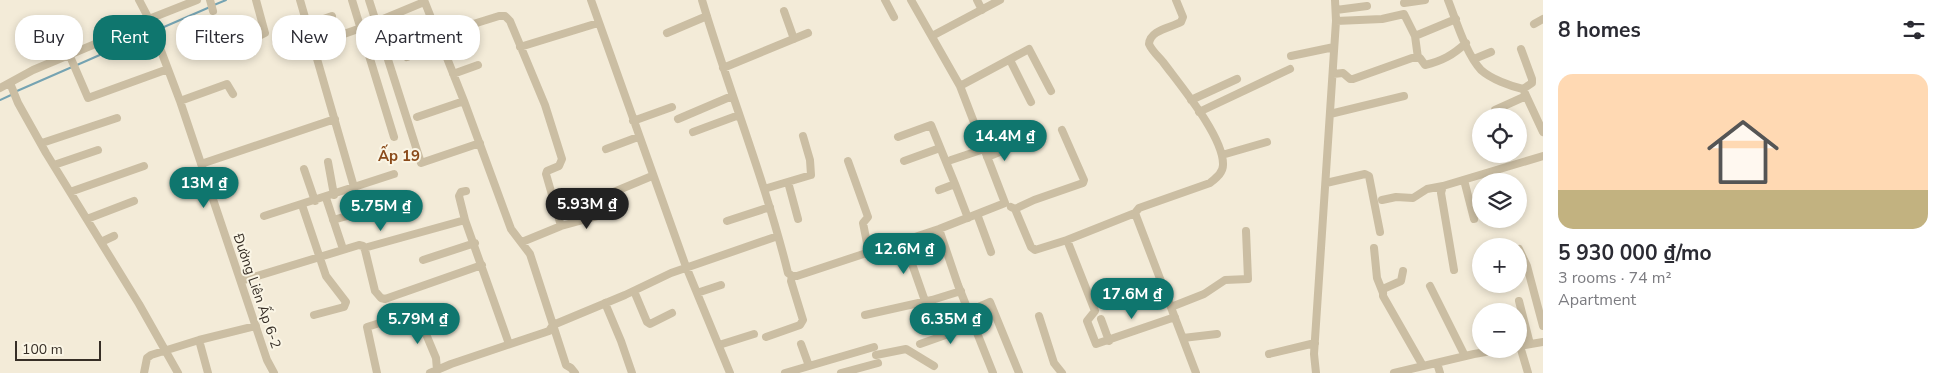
<!DOCTYPE html>
<meta charset="utf-8">
<style>
:root{--surface:#fff;--page:#f2f2f3;--text:#2b2b33;--muted:#7c7c81;--accent:#0f766e}
body{margin:0;font-family:"Nunito Sans",sans-serif;background:var(--page);color:var(--text);height:100vh;display:flex;flex-direction:column;font-size:19px;white-space:nowrap}
*{box-sizing:border-box;margin:0}
p{font-size:16px;color:var(--muted)}
.icon{flex:none;width:28px;height:28px;fill:none;stroke:currentColor;stroke-width:2;stroke-linecap:round;stroke-linejoin:round}
.map{position:relative;flex:1;overflow:hidden}
.drawer{display:flex;flex-direction:column;background:var(--surface);width:400px}
.drawer>*{flex:none}
.guide{position:absolute;left:15px;top:15px;width:475px;height:45px;display:flex;gap:10px}
.fabs{position:absolute;left:1472px;top:108px;display:grid;gap:10px}
.fabs a{display:grid;place-items:center;width:55px;height:55px;border-radius:50%;background:var(--surface);box-shadow:0 2px 8px #0003;font-size:25px}
.scale{position:absolute;left:15px;bottom:12px;width:86px;box-sizing:border-box;padding-left:5px;border:2px solid #362e26;border-top:0;font-size:14px;line-height:18px;white-space:nowrap;color:#362e26;-webkit-text-stroke:4px #faf5e5;paint-order:stroke}
.price{position:absolute;translate:-50% -42px;padding:0 11px;border-radius:18px;background:var(--accent);color:#fff;font-size:16px;line-height:32px;filter:drop-shadow(0 1px 2px #0008)}
.price::after{content:'';position:absolute;left:50%;top:30px;width:15px;height:11px;margin-left:-8px;background:inherit;clip-path:polygon(0 0,100% 0,50% 100%)}
.price.selected{background:#222;color:#fff}
ul{padding:0;list-style:none}
li{display:grid;align-content:center;gap:10px;height:265px;padding:0 15px}
li span{display:grid;place-items:center;height:155px;border-radius:15px;color:#555}
li>.icon{margin-inline-start:auto}
span .icon{width:90px;height:90px;fill:#fffc;stroke-width:1}
li b{font-size:21px}
h2{display:flex;justify-content:space-between;align-items:center;height:60px;padding:0 15px;font-size:21px}
.chip{padding:0 18px;border-radius:20px;background:var(--surface);box-shadow:0 2px 8px #0003;font-size:18px;line-height:45px}
.chip.selected{background:var(--accent);color:#fff}
main{display:flex;flex:1;min-height:0}
.map>svg:first-child{display:block}
.lines{fill:none;stroke-linecap:round;stroke-linejoin:round}
.stream{stroke:#75a3b2;stroke-width:2}
.minor{stroke:#cbbea3;stroke-width:8}
.labels{text-anchor:middle;dominant-baseline:central;stroke-width:4;stroke-linejoin:round;paint-order:stroke}
.street-label{font-size:14px;fill:#362e26;stroke:#faf5e5}
.neighbourhood-label{font-size:15px;font-weight:bold;fill:#8a4a1a;stroke:#faf5e5}
</style>
<main>
<div class="map">
<svg width="1543" height="373" viewBox="0 0 1543 373">
<rect width="100%" height="100%" fill="#f3ebd8"/>
<g class="lines">
<path class="stream" d="M214 5 226 0
M157 30 210 7
M77 65 152 32
M17 91 72 67
M0 100 11 95"/>
<path class="minor" d="M139 0 149 19 180 101 267 360 274 373
M210 0 213 11
M256 0 265 33 259 36
M300 0 354 187 394 174
M352 0 394 137
M369 0 421 163 480 143
M424 0 464 101 511 229 530 254 566 365 571 368 575 373
M591 0 685 264 730 373
M702 0C729 91 765 180 788 273L792 276H797L939 229 1005 203 960 86 911 0
M885 0 894 17
M977 0 982 10
M1448 0C1456 20 1466 54 1481 70 1491 79 1510 86 1523 89L1543 132
M1404 3 1425 0
M1336 10 1367 6
M784 11 794 39
M1336 21 1382 19 1404 14 1415 36 1456 19
M376 22 424 2
M1534 24 1543 19
M307 25 332 16
M667 33 707 16
M341 35 361 28
M438 35 499 16H505L510 21 545 105 562 159 559 166 547 171 546 174 561 226 522 242
M932 36 1000 0
M1415 36 1418 58
M276 41 309 32
M520 47 598 23
M1521 49 1532 79V83L1523 89
M445 53 474 44
M69 54 88 98 168 69
M1291 56 1334 47
M407 57 442 44
M1474 59 1491 52
M1010 60 1031 102
M723 68 808 33
M453 74 478 65
M1333 74 1343 73 1350 79H1353L1412 58H1420L1425 65C1442 61 1453 55 1466 43
M10 83 18 103 46 153 139 304 178 373
M960 86 1029 49 1051 91
M0 88 33 70 119 34 149 19 197 0
M1191 100 1237 79
M180 101 227 84 233 94
M1199 112 1290 69
M1330 114 1404 96
M1497 116 1495 110 1526 96
M417 117 464 101
M678 119 732 96
M633 121 672 107
M693 132 739 115
M898 137 931 125 955 184
M42 143 117 118
M606 149 638 137
M1222 155 1267 142
M987 157 1015 146
M951 160 984 149
M848 161 868 217 863 223 869 253
M904 161 940 148
M328 162 334 195
M201 164 335 119
M54 165 98 150
M304 169 315 201
M1464 180 1474 219
M788 182 798 219
M1326 183 1365 174 1369 176 1380 232
M764 189 811 175 810 160 803 136
M939 190 955 184 968 218
M70 192 144 166
M326 198 343 249
M1382 200 1396 197 1413 198 1427 189 1443 186
M585 204 652 176
M302 205 326 276 346 302 344 307 314 315
M1011 207 1015 209 1031 247 1035 250 1067 240
M1015 209 1034 200 1083 183 1084 180 1062 130
M1135 213 1196 373
M977 214 991 252
M264 216 354 187
M87 219 134 201
M333 220 396 202
M465 220 459 196 461 192 466 191
M727 221 770 207
M561 226 609 213
M939 229 958 285 993 373
M904 241 925 301
M101 242 114 236
M364 248 465 220 509 344
M1374 248 1377 278 1383 293
M1519 249 1527 266 1543 326
M423 260 475 243
M1454 270 1441 193 1443 186 1543 156
M1403 271 1401 281 1383 289V296L1423 366
M241 281 359 245 363 246 365 250 375 291 381 298 385 299 482 265
M1430 286 1465 356
M634 291 647 322 650 324 672 313
M697 293 721 285
M1519 301 1530 344
M605 303 621 341 632 373
M1171 307 1204 294 1225 280 1248 279 1246 231
M969 311 990 302 1019 373
M418 315 436 358 437 370
M865 315 932 300 961 291
M1039 316 1054 363 1062 373
M1175 317 1096 344 1087 321 1095 311 1067 240 1135 213 1139 208 1210 183C1216 178 1223 173 1223 165 1224 137 1180 85 1163 62 1158 56 1152 51 1149 44 1150 30 1170 28 1181 22L1183 17 1176 0
M1101 319 1109 341
M766 337 800 325 803 320 791 281 792 276
M1183 338 1217 334
M199 340 208 373
M801 344 809 366
M920 344 974 325
M719 345 754 334
M1525 345 1543 342
M1520 346 1528 373
M1269 354 1315 343
M876 355 906 349 934 366
M1437 363 1440 373
M144 373 147 358 151 355 199 340 256 326
M377 373 367 327 405 315
M430 373 451 364 549 331 553 325 625 295 671 273 778 236
M785 373 874 347
M841 373 878 363
M1316 373 1314 354 1336 21 1335 0
M1394 373 1474 354 1503 349"/>
</g>
<g class="labels">
<g class="street-label">
<text transform="translate(257 291) rotate(71)">Đường Liên Ấp 6-2</text>
</g>
<g class="neighbourhood-label">
<text x="399" y="156">Ấp 19</text>
</g>
</g>
</svg>
<div class="fabs">
<a><svg class="icon" aria-label="locate" viewBox="0 0 24 24"><circle cx="12" cy="12" r="6"/><path d="M12 2v4M12 18v4M2 12h4M18 12h4"/></svg></a>
<a><svg class="icon" aria-label="layers" viewBox="0 0 24 24"><path d="M12 4l9 5-9 5-9-5zM3 14l9 5 9-5"/></svg></a>
<a>+</a>
<a>−</a>
</div>
<div class="scale">100 m</div>
<b class="price" style="left:1005px;top:162px">14.4M ₫</b>
<b class="price" style="left:204px;top:209px">13M ₫</b>
<b class="price selected" style="left:587px;top:230px">5.93M ₫</b>
<b class="price" style="left:381px;top:232px">5.75M ₫</b>
<b class="price" style="left:904px;top:275px">12.6M ₫</b>
<b class="price" style="left:1132px;top:320px">17.6M ₫</b>
<b class="price" style="left:418px;top:345px">5.79M ₫</b>
<b class="price" style="left:951px;top:345px">6.35M ₫</b>
<div class="guide">
<a class="chip">Buy</a>
<a class="chip selected">Rent</a>
<a class="chip">Filters</a>
<a class="chip">New</a>
<a class="chip">Apartment</a>
</div>
</div>
<section class="drawer">
<h2>8 homes<svg class="icon" aria-label="filters" viewBox="0 0 24 24"><path d="M4 7h16M4 17h16"/><circle cx="9" cy="7" r="2"/><circle cx="15" cy="17" r="2"/></svg></h2>
<ul>
<li><span style="background:linear-gradient(#ffd9b3 75%,#c2b280 0)"><svg class="icon" aria-label="home" viewBox="0 0 24 24"><path d="M3 11l9-7 9 7M6 9v11h12V9"/></svg></span><div><b>5 930 000 ₫/mo</b><p>3 rooms · 74 m²</p><p>Apartment</p></div></li>
</ul>
</section>
</main>
